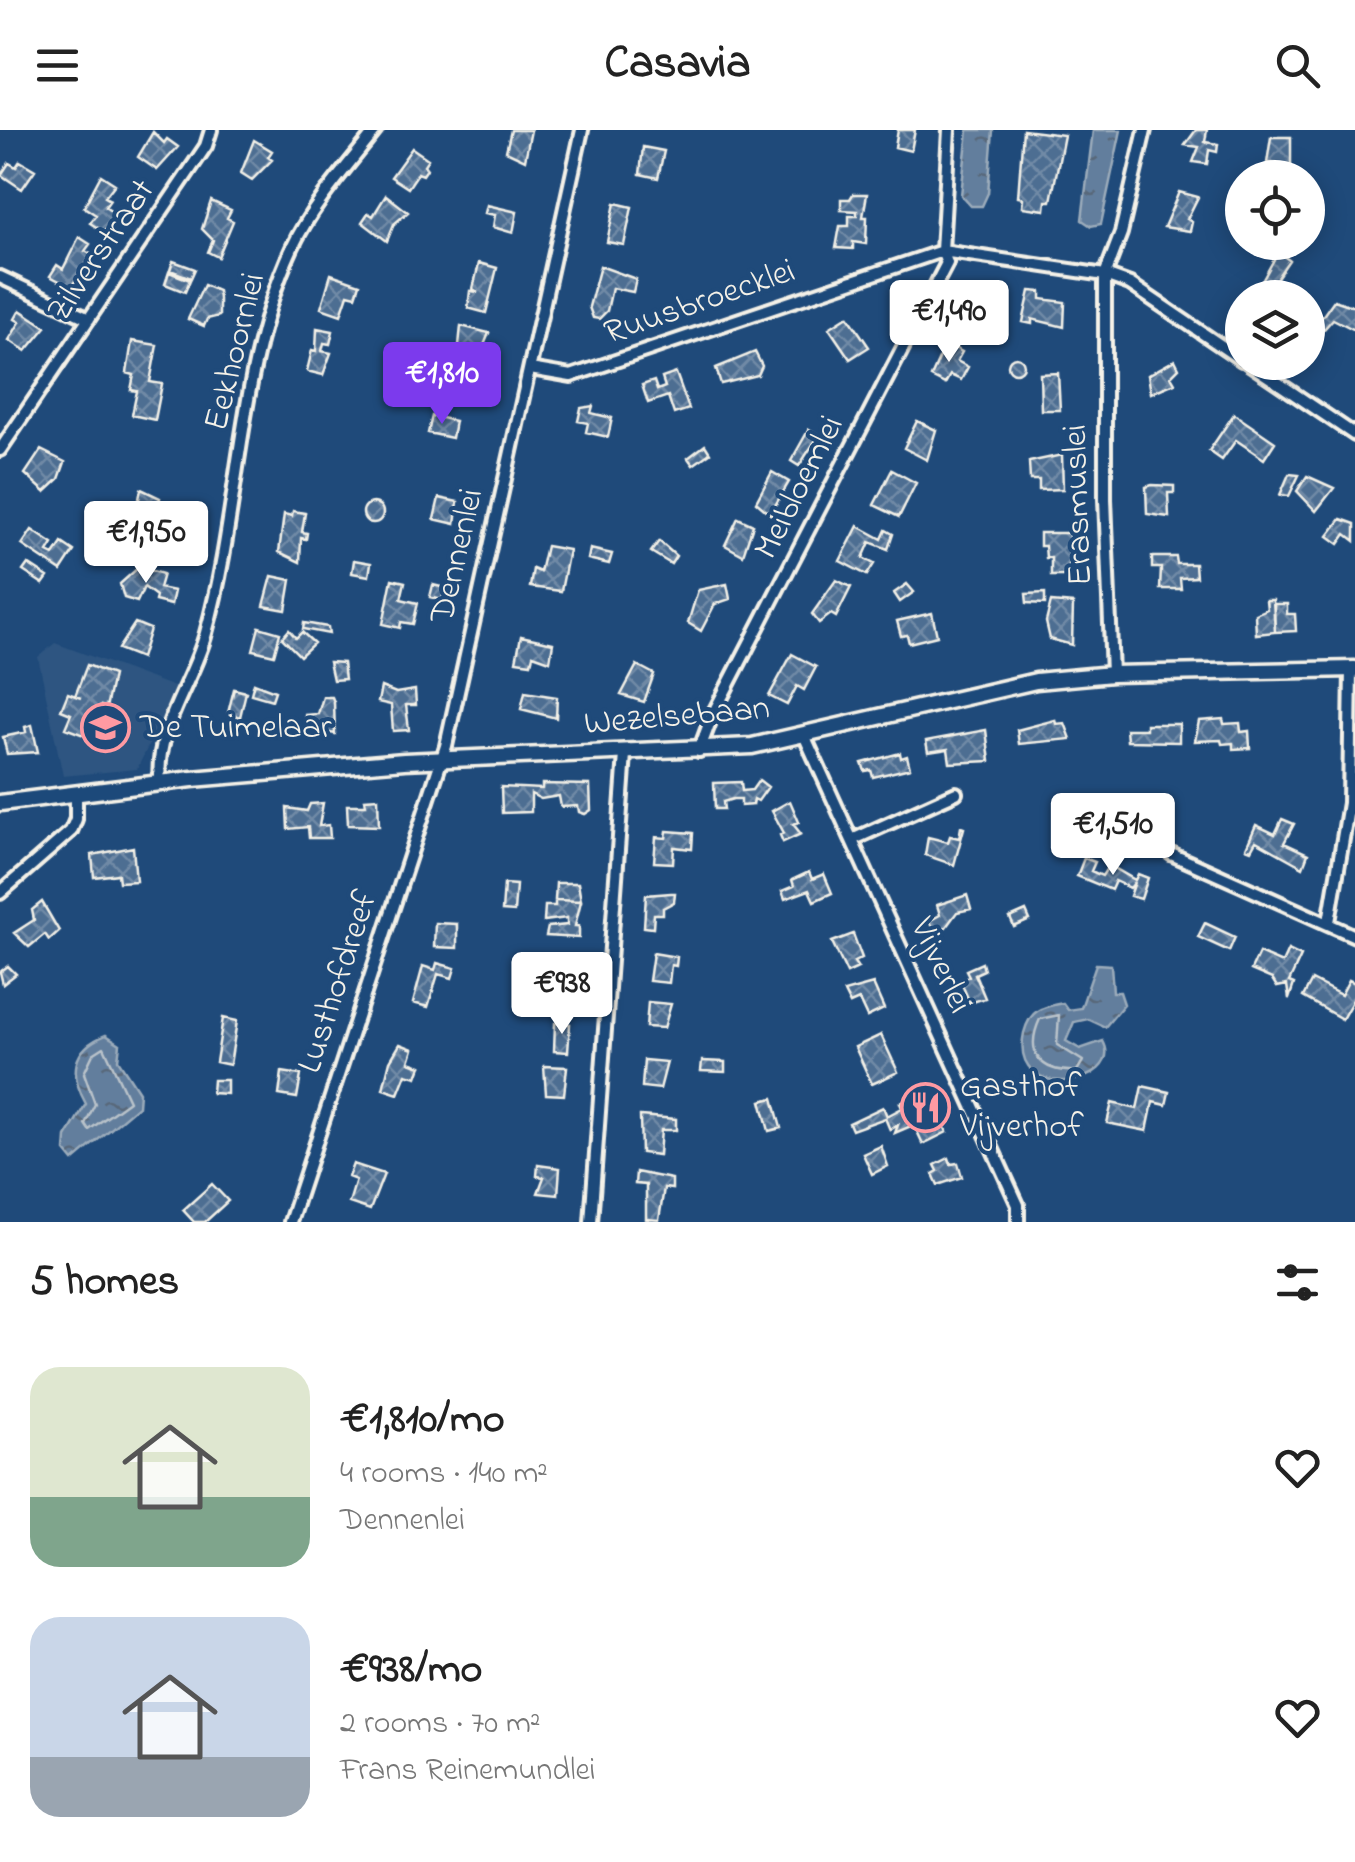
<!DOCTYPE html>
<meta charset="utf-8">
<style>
:root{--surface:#fff;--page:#f2f2f2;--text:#222;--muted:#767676;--accent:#7c3aed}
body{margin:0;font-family:"Indie Flower",sans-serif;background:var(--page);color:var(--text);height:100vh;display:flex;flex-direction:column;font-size:38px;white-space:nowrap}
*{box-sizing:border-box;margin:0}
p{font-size:32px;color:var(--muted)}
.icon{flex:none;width:55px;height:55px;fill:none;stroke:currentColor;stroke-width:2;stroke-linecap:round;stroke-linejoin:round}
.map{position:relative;height:1092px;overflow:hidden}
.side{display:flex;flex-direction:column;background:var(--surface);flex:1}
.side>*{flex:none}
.buttons{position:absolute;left:1225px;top:30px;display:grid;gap:20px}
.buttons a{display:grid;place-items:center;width:100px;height:100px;border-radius:50%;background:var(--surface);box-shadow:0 5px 25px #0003;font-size:50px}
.price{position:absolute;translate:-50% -85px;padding:0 22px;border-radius:10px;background:#fff;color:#222;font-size:32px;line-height:65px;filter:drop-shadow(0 2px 5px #0008)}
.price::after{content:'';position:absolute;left:50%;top:60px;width:30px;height:22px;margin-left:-15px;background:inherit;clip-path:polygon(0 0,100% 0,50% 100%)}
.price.on{background:var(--accent);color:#fff}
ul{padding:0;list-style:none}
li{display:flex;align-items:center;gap:30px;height:250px;padding:0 30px}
li span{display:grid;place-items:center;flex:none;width:280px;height:200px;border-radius:30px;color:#555}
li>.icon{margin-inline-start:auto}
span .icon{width:120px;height:120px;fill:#fffc;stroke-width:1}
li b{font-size:42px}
h2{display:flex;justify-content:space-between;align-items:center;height:120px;padding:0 30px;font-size:42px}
header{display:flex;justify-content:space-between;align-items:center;height:130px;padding:0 30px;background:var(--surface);font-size:45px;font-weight:700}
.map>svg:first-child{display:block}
.built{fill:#2d5581}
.water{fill:url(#water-ripples);stroke:#9cacbb;stroke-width:2.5}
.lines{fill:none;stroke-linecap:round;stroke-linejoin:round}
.shore{stroke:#bac3ca;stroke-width:2.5}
.building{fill:url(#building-cross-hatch);stroke:#f4f1e8;stroke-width:2.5}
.street-casing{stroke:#f4f1e8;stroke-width:18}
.secondary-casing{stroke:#f4f1e8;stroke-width:21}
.street{stroke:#1f4a7a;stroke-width:10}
.secondary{stroke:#1f4a7a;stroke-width:14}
.labels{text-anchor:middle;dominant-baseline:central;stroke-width:8;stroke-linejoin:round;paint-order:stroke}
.street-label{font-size:35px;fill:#f4f1e8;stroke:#1f4a7a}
.poi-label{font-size:35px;fill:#f4f1e8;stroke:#1f4a7a;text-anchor:start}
</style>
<header><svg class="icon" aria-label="menu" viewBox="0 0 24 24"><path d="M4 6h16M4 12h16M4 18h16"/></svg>Casavia<svg class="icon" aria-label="search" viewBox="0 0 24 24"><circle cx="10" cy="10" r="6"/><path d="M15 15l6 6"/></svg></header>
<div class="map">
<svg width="1355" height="1092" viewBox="0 0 1355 1092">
<defs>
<pattern id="water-ripples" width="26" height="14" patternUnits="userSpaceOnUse" patternTransform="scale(2.5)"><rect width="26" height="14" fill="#627e9d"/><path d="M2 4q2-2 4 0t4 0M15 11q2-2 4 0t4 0" fill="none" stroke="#58687a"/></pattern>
<pattern id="building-cross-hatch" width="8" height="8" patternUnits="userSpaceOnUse" patternTransform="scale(2.5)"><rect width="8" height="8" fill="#4d6e92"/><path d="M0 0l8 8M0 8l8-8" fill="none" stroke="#708aa6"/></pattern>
</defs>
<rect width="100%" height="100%" fill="#1f4a7a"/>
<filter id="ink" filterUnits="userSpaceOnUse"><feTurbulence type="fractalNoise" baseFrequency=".01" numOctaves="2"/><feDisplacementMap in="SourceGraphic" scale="20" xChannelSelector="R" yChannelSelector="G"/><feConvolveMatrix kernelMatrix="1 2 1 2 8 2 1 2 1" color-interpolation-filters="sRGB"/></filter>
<g filter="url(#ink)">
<path class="built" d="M55 513 177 558 137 639 63 646 38 527Z"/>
<path class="water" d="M968 0H993L988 63 982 76H971L961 65Z
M1093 0H1121L1101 94 1091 96 1082 90Z
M1096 834 1111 835 1113 862H1120L1124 874 1105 897 1088 889 1074 892 1066 911 1080 919 1103 911C1127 955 1008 976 1024 903 1030 880 1041 877 1063 873L1068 880 1081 878Z
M106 905 120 914 118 930 139 962 138 976 73 1031 65 1021 66 1007 86 974C70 945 70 919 106 905Z"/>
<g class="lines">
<path class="shore" d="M1059 885 1057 915 1083 931 1077 941C1041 943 1024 924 1040 889Z
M104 917 129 971 89 1000 85 994 95 974 84 943 93 924Z"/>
</g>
<path class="building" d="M511 0H531L525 30 506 21Z
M898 0H915L911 21 895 17Z
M1023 0 1064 5 1051 71H1046L1045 80 1022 77 1023 68 1018 67Z
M1196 0H1207L1205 12 1218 14 1217 22 1209 20 1207 34 1193 32 1199 17 1185 15Z
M153 2 164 13 167 9 178 17 157 40 138 27Z
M1271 7H1291V35L1267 33Z
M254 10 272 21 268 27 272 30 252 50 241 43Z
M643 17 664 21 658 48 640 44Z
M412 18 428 29 424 35 427 39 423 45 418 43 408 58 391 47Z
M20 31 35 40 22 59 1 45 9 33 16 37Z
M101 45 115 54 105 67 110 70 105 77 116 85 104 102 90 93 96 85 84 77Z
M1179 62 1198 67 1187 89 1192 92 1190 101 1164 97Z
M853 64H867L863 87H867L866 114 853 112V119L836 118 840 96H849V86H857V81L841 80V69H850Z
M386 65 408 82 394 94 387 111 362 92 368 83 373 86Z
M211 71 231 80 227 88 233 91 218 127 208 122 213 110 202 99Z
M615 73 632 77 624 115 607 112Z
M487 75 517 82 513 103 493 97 495 85 485 83Z
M79 107 90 114 85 121 92 125 71 157 50 146 57 135 63 139Z
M1278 122 1289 130 1268 161 1260 155Z
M173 131 195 139 191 148 170 140Z
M479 133 497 138 486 183 468 178 470 161 478 162 473 159Z
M600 136 636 149 633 162 612 158 607 181 599 189 593 188 589 177Z
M169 142 190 150 185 162 165 154Z
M331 144 360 154 356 166 348 164 341 185 321 178Z
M204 155 218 161 219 169V186L207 189 204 196 188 189Z
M974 160 988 164 987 183 971 180Z
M1030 161 1041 162V169L1065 172 1064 197 1032 189V194L1023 192Z
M1334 170 1355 177V200L1333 189 1324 199 1317 194Z
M20 180 46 197 26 221 9 210 20 192 15 189Z
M848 186 869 217 850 229 829 198Z
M461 196 489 203 478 230 458 225Z
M317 198 333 201 330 214 324 213 322 221 331 223 323 245 307 241 312 220 316 221Z
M132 211 157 215 150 252 162 254 155 290 132 285 137 261 131 260 134 245 127 243Z
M946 213 962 222 957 231 968 237 961 250 950 245 945 254 931 247Z
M755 222 762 236 758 245 721 254 716 238Z
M1008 235a8 8 0 1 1 16 0a8 8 0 1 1-16 0Z
M1175 230 1179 238 1171 246 1175 253 1151 263 1148 245Z
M676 243 689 279 674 284 668 266 648 273 642 255 654 251 657 260 665 257 662 248Z
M1058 243 1060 280H1041L1040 244Z
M593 276 591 283 612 288 608 307 586 302 588 293 578 291 581 278Z
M1234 284 1275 312 1264 329 1236 310 1222 330 1209 321Z
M432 286 455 291 452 308 428 303Z
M917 291 936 300 927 330 904 318Z
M809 299 819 305 799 336 791 331Z
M705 315 710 323 693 335 688 328Z
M41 320 65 332 59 349 45 362 25 344Z
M1062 325 1063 359 1039 360V350H1030L1029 332Z
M892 340 916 353 899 387 874 375Z
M772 342 789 352 770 384 756 372Z
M1289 344 1299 345 1289 366 1280 365Z
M1307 346 1334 358 1316 381 1297 361Z
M1152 355 1174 356V363H1168L1169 387 1147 384 1146 357Z
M141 359 160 368 158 377 138 374Z
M439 368 458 372 455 394 434 389Z
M363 383a10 10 0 1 1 20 0a10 10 0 1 1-20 0Z
M293 381 305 383 302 402 307 403 306 409 301 408 300 432 279 422 284 384 292 386Z
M161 382 187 388 184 402 159 392Z
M738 388 753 395 743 425 725 415Z
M1341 389 1355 394V411L1346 404 1339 414 1328 406Z
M858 396 882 409 886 400 893 404 888 419 870 412 863 428 874 434 867 445 840 431Z
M167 399 184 402 182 429 169 427 170 420 163 418Z
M32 400 53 414 48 422 54 425 62 413 74 421 61 441 22 415Z
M1040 403H1069V446H1051V428H1046L1045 416H1040Z
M659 411 676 426 671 434 651 422Z
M546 416 569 420 561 461 530 457 533 439 540 442Z
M590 419 612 424 609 434 588 429Z
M1152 427H1176L1177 434H1195L1196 447 1180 448 1181 459H1160L1161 438H1152Z
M354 430 371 433 369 446 352 443Z
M28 434 48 447 43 454 23 441Z
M139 437 163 444 159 458 174 461 171 475 155 471 156 466 144 457 137 472 124 468 120 454Z
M272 446 291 450 286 480 264 476Z
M392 449 405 452 401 469 418 473 413 494 401 492 400 498 383 494Z
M836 450 851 457 836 487 831 484 819 493 812 484Z
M727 454 730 469 715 474 701 501 688 493 698 460Z
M907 454 914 462 900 472 894 463Z
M433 455 445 458 442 470 430 467Z
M1045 463V474L1027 473 1026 464Z
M1266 470H1273L1275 502 1256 504 1255 484 1267 479Z
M1051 472 1073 474 1072 515 1050 509 1046 492Z
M1274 474H1287V484H1295L1296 501 1275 502Z
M932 483 937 506 909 513 907 505 901 506 897 491Z
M135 493 150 499 141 528 118 519Z
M304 493 328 497 329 504 303 499Z
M259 497 280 503 274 525 253 520Z
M289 500 296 508 302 502 314 513 300 526 282 508Z
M521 506 553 513 550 531 533 525 531 533 516 531Z
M792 524 816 537 804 560 797 556 787 575 769 566Z
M329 532 343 533 345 549 333 550Z
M87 535 113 545 106 578 101 576 89 607 65 598 71 584 61 580 68 563 81 568 75 566Z
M637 535 654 544 644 572 621 565Z
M254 553 275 561 272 570 251 564Z
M381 557 396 563 415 560 416 575H406L409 600 393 601 391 575 378 572Z
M234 559 246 562 240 587 228 583Z
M525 562 557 567 556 588 521 579Z
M323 567H332L334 572 335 604 306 598 305 585 318 584Z
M1223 589 1224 594 1240 593 1241 602 1249 601 1250 618 1233 619V613L1222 614 1221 610 1195 611 1199 591Z
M1055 590 1056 594 1065 593 1071 609 1019 614 1017 600Z
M1146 594H1179V612L1127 611 1126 599H1146Z
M32 595 38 622 7 624 3 607 26 602 25 597Z
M986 600 990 631 950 633 948 619 928 622 926 611Z
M900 623 901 628 907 626 910 638 873 647 871 640 865 641 862 633Z
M759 650 768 657 758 671 754 669 753 675 741 676V669H733L723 672 724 679H715L714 653 741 652 742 661 752 660Z
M542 654 590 655 591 680 585 684 579 682 578 676 561 677 559 666 541 669 531 664V682L502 683 501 657 542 659Z
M378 668 379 696 348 695 347 675H366L365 669Z
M790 671 799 692 793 694 801 704 783 712 780 705 784 703 772 681Z
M323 673 319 696 329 695 330 708H309L308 697 288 699 287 678 307 681 310 674Z
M1282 689 1294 694 1284 713 1308 724 1303 737 1256 711 1251 720 1246 718 1256 695 1275 704Z
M961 697 964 698 954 735 925 725 928 707 948 712 950 706 959 708Z
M667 701 693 703 692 719 674 717 673 733 654 732 656 707 666 708Z
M133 717 136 751 119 752 118 744 94 747 92 725Z
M1084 728 1095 732 1091 741 1102 746 1109 735 1135 750 1138 744 1148 748 1141 769 1130 766 1135 752 1130 758 1115 751 1111 760 1077 746Z
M809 742 812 749 824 744 832 763 814 771 809 760 785 769 782 761 794 756 792 750Z
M556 753H578L581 771 555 770Z
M504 754 516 755 514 782 502 781Z
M671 763H675L674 772 663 778V784H654L653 798 644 797 646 765Z
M967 765 971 779 957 782 946 797 935 803 929 791 940 785 937 775Z
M555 770 581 771 575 796H579V808L546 806 548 797 567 795V788L544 791 545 776H555Z
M42 772 59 801 49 810 45 804 29 817 14 803 34 790 32 780Z
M1026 781 1030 790 1014 797 1010 788Z
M435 793 457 794V818L434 817Z
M1205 793 1235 807 1229 821 1198 807Z
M853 804 862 828 854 832 858 838 847 843 832 812Z
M1288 820 1301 826 1289 852 1294 854 1289 869 1287 855 1277 857 1272 849 1251 840 1259 823 1282 833Z
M653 823 677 827 676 836 671 835 669 853 649 851Z
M564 829 578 830 571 872 556 871V865L548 864V856H556L558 837H563Z
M437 833 455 838 452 848 438 844 428 877 413 873 423 836 435 840Z
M982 833 984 840 975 844 985 868 970 873 960 850 969 846 966 840Z
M8 836 16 844 3 854 0 842Z
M1312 850 1341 865 1349 850 1355 853V866L1342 889 1303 867Z
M873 854 884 879 867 887 859 870 850 874 844 862Z
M648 872 671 874 664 898 646 897Z
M223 888 237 891 230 935 216 932Z
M555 893 570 894 568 922 554 921Z
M881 905 898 942 872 954 855 917Z
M400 914 413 919 409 932 421 936 417 947 406 944 398 964 383 959 390 931Z
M644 930 667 932 660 959 642 957Z
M702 931 725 932V942L701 941Z
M544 936 567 937 564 965 546 964Z
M282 942 301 945 297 968 279 965Z
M213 950H227V964L212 963Z
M1142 956 1169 962 1166 975 1153 972 1147 1001 1107 993 1112 973 1137 979Z
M924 962 934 986 895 1003 898 995 890 1000 885 988 852 1000 849 993 883 977 887 986 902 978 900 973Z
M773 968 781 998 769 1001 761 971Z
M640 986 676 989V1000H661L659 1025 641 1023Z
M940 988 947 1002 923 1014 916 999Z
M881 1016 888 1036 872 1044 863 1024Z
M949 1028 951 1034 958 1033 962 1047 938 1055 933 1044 938 1041 935 1035Z
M353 1034 384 1044 370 1080 349 1073 356 1050 348 1047Z
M538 1035 560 1038 558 1065 538 1063 544 1047 537 1046Z
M636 1042 672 1049V1059L664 1058 659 1090 646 1089V1055L635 1054Z
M212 1054 228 1071 205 1092H194L183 1080Z"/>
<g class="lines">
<defs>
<path id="street" d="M0 147 89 189
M1247 232 1355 305
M530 239 571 246 942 121 1105 145 1121 103 1145 0
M0 320 206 16 211 0
M1112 544 1105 369V145L1130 154 1242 230
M804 605 1018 1075V1092
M699 621 712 586 947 133 942 121 949 0
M160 653C154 599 193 553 206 503 241 377 237 237 292 118 312 75 347 37 376 0
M852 710 956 663
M1171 724 1355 806
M0 763 71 701 76 689V663
M1329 792 1349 673 1351 539
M290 1092 446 616 582 0
M591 1092 625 624"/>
<path id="secondary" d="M0 673 192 649 404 631 752 616 1036 551 1112 544 1355 539"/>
</defs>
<use href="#street" class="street-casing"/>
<use href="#secondary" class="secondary-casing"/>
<use href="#street" class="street"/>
<use href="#secondary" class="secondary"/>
</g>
</g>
<defs>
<symbol id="school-ring" viewBox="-11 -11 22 22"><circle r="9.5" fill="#1f4a7a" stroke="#ff9aa2" stroke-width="1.5"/><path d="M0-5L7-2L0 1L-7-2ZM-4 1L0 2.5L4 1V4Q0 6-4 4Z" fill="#ff9aa2"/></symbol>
<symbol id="restaurant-ring" viewBox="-11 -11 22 22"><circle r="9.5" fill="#1f4a7a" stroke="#ff9aa2" stroke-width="1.5"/><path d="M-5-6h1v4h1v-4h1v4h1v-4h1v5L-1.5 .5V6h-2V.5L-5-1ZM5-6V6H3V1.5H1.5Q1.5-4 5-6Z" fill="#ff9aa2"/></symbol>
</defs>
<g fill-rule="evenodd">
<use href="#school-ring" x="78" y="570" width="55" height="55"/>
<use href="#restaurant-ring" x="898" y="950" width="55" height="55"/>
</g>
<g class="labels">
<g class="street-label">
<text transform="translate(102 121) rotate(-56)">Zilverstraat</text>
<text transform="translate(700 173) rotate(-19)">Ruusbroecklei</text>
<text transform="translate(236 222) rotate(-76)">Eekhoornlei</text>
<text transform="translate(800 358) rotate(-63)">Meibloemlei</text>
<text transform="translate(1079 375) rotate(-92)">Erasmuslei</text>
<text transform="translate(458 426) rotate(-77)">Dennenlei</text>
<text transform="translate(677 587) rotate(-5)">Wezelsebaan</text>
<text transform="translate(940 836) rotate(65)">Vijverlei</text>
<text transform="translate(339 852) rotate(-72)">Lusthofdreef</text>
</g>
<g class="poi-label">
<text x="140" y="598">De Tuimelaar</text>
<text x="960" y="957">Gasthof<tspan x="960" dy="40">Vijverhof</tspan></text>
</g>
</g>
</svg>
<div class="buttons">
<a><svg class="icon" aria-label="locate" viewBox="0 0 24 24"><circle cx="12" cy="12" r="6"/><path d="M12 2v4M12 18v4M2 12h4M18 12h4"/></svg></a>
<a><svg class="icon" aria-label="layers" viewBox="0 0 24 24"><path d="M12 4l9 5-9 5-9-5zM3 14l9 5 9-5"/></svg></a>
</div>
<b class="price" style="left:949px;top:235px">€1,490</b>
<b class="price on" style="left:442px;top:297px">€1,810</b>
<b class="price" style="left:146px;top:456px">€1,950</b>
<b class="price" style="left:1113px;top:748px">€1,510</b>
<b class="price" style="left:562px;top:907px">€938</b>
</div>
<section class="side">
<h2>5 homes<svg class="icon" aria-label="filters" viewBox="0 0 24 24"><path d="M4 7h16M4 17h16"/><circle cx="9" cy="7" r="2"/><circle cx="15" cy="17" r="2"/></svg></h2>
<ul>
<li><span style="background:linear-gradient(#dfe7d0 65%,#7fa58c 0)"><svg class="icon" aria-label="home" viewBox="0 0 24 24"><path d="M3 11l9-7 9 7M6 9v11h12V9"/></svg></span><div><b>€1,810/mo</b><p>4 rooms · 140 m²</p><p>Dennenlei</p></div><svg class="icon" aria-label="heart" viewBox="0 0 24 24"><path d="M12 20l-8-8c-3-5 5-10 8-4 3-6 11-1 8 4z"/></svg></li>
<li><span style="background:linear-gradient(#c9d6e8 70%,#9aa5b1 0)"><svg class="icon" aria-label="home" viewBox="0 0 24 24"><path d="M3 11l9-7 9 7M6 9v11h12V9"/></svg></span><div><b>€938/mo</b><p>2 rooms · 70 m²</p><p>Frans Reinemundlei</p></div><svg class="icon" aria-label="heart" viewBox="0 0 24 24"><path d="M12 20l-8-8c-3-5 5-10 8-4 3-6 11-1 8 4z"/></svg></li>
</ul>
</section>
